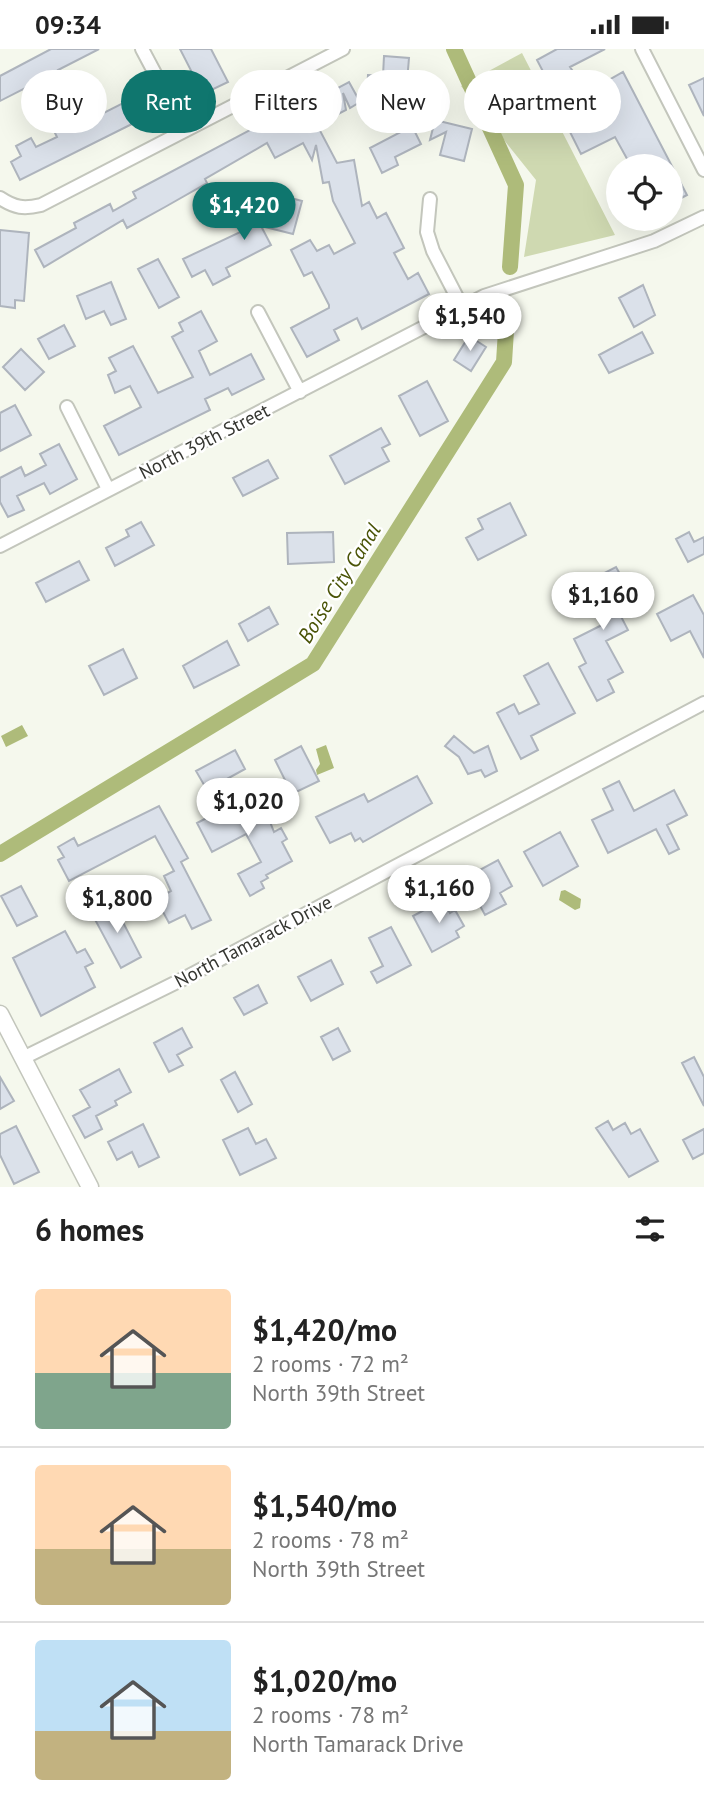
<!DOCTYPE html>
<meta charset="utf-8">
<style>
:root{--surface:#fff;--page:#f2f2f2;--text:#222;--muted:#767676;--line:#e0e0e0;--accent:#0f766e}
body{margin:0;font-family:"PT Sans",sans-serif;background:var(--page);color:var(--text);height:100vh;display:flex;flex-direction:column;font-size:26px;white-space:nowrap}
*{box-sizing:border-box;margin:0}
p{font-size:23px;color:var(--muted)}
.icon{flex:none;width:38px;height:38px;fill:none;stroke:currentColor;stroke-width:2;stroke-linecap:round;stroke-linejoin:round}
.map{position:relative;height:1138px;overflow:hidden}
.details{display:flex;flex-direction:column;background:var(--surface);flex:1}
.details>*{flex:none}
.guide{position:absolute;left:21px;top:21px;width:663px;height:63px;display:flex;gap:14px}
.buttons{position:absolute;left:606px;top:105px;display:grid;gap:14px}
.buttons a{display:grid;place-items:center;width:77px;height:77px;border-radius:50%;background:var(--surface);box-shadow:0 7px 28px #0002;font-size:35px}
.price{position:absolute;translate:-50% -60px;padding:0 16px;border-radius:24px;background:#fff;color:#222;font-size:23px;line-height:46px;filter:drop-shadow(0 2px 4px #0008)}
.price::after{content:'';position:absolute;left:50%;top:42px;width:21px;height:16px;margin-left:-10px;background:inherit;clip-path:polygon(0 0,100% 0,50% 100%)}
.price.on{background:var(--accent);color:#fff}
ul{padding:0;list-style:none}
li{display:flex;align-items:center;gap:21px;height:175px;padding:0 35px}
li+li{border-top:2px solid var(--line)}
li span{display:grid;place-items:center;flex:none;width:196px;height:140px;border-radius:7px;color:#555}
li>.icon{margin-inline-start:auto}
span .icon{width:84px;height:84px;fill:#fffc;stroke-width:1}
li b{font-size:30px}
h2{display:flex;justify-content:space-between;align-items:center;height:84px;padding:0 35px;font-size:30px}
.pill{padding:0 24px;border-radius:32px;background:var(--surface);box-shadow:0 7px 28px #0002;font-size:24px;line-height:63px}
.pill.on{background:var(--accent);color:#fff}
.status{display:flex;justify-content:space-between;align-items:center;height:49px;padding:0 35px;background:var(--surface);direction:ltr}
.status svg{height:19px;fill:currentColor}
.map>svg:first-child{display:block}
.green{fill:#cfd9b1}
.water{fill:#aebb7a}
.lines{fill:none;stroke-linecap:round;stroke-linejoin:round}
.canal{stroke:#aebb7a;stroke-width:16}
.building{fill:#dbe1ea;stroke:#aeb4bd;stroke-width:2}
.minor-casing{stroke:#c3c6bc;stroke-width:16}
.tertiary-casing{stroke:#c3c6bc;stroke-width:19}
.minor{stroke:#fff;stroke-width:12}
.tertiary{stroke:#fff;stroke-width:16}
.labels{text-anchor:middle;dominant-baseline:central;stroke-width:5;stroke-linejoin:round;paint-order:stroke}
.street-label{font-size:19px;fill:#353631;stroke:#fff}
.water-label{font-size:21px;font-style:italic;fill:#4a5407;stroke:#fff}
</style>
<div class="status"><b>09:34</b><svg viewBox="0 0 49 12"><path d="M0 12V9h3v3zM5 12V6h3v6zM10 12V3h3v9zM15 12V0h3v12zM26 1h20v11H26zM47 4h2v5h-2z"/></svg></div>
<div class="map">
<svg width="704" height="1138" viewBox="0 0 704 1138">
<rect width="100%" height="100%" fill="#f5f8ed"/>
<path class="green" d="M522 4 615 186 524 208 536 131 461 37Z"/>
<path class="water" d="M22 676 28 687 6 698 1 687Z
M326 696 334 719 317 726 316 721 320 715 316 700Z
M565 841 581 850 580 859 575 861 559 851 561 842Z"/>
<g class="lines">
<path class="canal" d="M454 0 516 136 510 218
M0 805 313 615 504 313 507 266"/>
</g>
<path class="building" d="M51 0H99L58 21 62 29 44 38 41 31 0 52V27Z
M180 0H211L228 33 203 45Z
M557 0H605L570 18 572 21 549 34 537 11Z
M384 7 409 9 406 44 367 41 368 26 383 27Z
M623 23 687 146 670 155V117H631L615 88 581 105 560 63 573 57 574 61 600 48 595 39Z
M704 29V67L689 36Z
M349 33 360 53 350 59 343 44 346 61 317 76 337 114 354 111 362 157 369 153 377 169 386 164 404 199 394 204 408 230 418 224 429 245 362 280 357 269 334 281 339 291 307 308 291 279 329 259V256L312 223 304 227 291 201 310 191 317 202 329 196 334 205 355 194 333 152 329 133 323 134 316 96 312 111 303 94 275 109 267 94 205 130 207 134 165 158 127 179 123 171 44 218 35 201 76 179 74 174 110 155 113 162 136 149 133 143 286 62 284 58 302 49 306 56Z
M135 48 146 68 20 131 11 113 21 107 16 97 31 89 36 98 57 88 53 80 81 65 86 73Z
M435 71 472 80 464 112 440 106 446 83 430 91Z
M412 77 421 95 395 108 398 116 382 124 370 99Z
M276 145 302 152 293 185 261 177 271 196 226 219 230 227 213 236 205 221 192 228 183 210 270 169Z
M0 181 29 184 24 252 15 251V259L0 257Z
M158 210 179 248 159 259 138 220Z
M111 233 126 270 111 276 104 262 86 270 77 247Z
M643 236 655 266 634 278 619 249Z
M201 262 217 292 199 302 210 326 251 305 264 330 232 346 228 339 205 350 210 361 119 406 104 377 141 358 130 337 115 344 108 326 116 322 109 309 133 297 158 344 193 328 172 288 183 282 179 274Z
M64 276 75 297 49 310 38 290Z
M642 283 653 304 609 324 599 306Z
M469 287 486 298 471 322 454 311Z
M21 300 44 323 25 341 3 318Z
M427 332 448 372 420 387 399 347Z
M15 356 31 386 0 402V364Z
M381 379 390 395 382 399 389 412 345 435 330 407Z
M59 395 77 430 50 445 44 434 17 447 24 461 8 468 0 453V429L21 418 25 427 46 416 40 405Z
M268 411 278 429 243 447 233 429Z
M510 454 526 486 478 511 466 489 483 480 478 470Z
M141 473 154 496 115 517 106 499 129 487 126 481Z
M333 483 334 513 288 515 287 484Z
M689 483 694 493 704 488V505L688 513 676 490Z
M79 512 89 531 46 553 36 534Z
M616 518 630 543 613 552 628 581 606 592 623 623 608 631 614 643 597 652 579 618 586 614 574 590 602 576 581 536Z
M693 546 704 566V609L690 582 671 592 657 565Z
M269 558 278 575 248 592 239 575Z
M227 592 239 616 194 639 183 617Z
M123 600 137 629 104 646 89 617Z
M548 614 575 664 531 687 538 701 521 710 497 664 514 655 519 665 539 655 524 627Z
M454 687 474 704 488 697 497 722 485 728 481 721 468 725 459 708 445 697Z
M301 697 319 732 292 745 275 711Z
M235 701 245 720 207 741 196 722Z
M417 727 432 754 363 793 360 789 355 792 351 784 330 794 316 768 364 745 368 753Z
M619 732 634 762 674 741 687 766 667 776 679 800 669 805 656 780 608 804 592 771 613 761 603 740Z
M258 742 274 783 281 779 287 790 282 793 292 812 266 826 268 829 261 833 264 839 250 847 238 825 261 813 246 785 212 803 197 774Z
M159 757 188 809 181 813 211 871 192 880 185 866 169 874 156 850 171 842 164 827 174 822 155 787 69 832 58 811 64 808 58 798 74 789 78 797Z
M560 783 578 817 543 837 524 803Z
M498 811 512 837 500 844 506 855 485 866 465 829Z
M21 837 37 867 17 877 1 847Z
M443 851 450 864 455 861 464 877 456 882 459 888 432 903 413 867Z
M113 854 141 908 121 919 92 865Z
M391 878 411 916 377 934 371 923 383 917 369 889Z
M65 882 77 904 85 900 93 914 85 918 95 938 41 967 13 909Z
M331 911 343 935 311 952 298 928Z
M258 936 267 954 244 966 234 949Z
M182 979 192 998 177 1006 183 1016 169 1023 154 994Z
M338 979 350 1002 333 1011 321 988Z
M694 1008 704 1028V1057L682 1014Z
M119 1020 131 1043 115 1052 117 1056 96 1067 102 1080 85 1089 73 1067 90 1058 80 1041Z
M235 1023 252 1055 238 1063 221 1031Z
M0 1028 14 1052 0 1060Z
M608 1072 613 1081 625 1074 631 1085 640 1080 658 1112 629 1128 596 1079Z
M143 1075 159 1108 139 1118 132 1103 117 1111 108 1093Z
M16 1077 39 1123 14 1135 0 1106V1085Z
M248 1079 256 1095 266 1090 276 1109 240 1126 223 1091Z
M704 1080V1104L693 1110 683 1091Z"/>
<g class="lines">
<defs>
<path id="minor" d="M142 0 185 81
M642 0 704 121
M0 149C15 159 24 160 41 156L343 0
M430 150 427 183 433 202 462 258
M258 263 300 343
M67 358 108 440
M0 497 484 247 654 192 704 168
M23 1009 183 930 704 654"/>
<path id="tertiary" d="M0 965 90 1138"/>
</defs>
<use href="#minor" class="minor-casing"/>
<use href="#tertiary" class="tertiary-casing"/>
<use href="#minor" class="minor"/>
<use href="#tertiary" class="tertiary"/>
</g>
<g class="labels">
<g class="street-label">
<text transform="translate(204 392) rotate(-27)">North 39th Street</text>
<text transform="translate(253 892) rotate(-28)">North Tamarack Drive</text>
</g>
<g class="water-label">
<text transform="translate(339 534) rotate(-58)">Boise City Canal</text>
</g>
</g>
</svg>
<div class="buttons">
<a><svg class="icon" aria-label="locate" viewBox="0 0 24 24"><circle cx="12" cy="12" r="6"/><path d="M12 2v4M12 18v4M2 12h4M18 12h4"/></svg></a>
</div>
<b class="price on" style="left:244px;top:193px">$1,420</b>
<b class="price" style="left:470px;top:304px">$1,540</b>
<b class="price" style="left:603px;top:583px">$1,160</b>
<b class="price" style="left:248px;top:789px">$1,020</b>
<b class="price" style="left:439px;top:876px">$1,160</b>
<b class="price" style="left:117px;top:886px">$1,800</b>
<div class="guide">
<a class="pill">Buy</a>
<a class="pill on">Rent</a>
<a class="pill">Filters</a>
<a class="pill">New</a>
<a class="pill">Apartment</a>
</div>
</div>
<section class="details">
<h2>6 homes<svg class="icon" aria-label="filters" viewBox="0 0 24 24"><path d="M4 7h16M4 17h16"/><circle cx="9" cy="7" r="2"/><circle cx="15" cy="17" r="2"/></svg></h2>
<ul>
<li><span style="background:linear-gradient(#ffd9b3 60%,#7fa58c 0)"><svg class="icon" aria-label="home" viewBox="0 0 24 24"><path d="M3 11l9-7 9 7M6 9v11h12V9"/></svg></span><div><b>$1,420/mo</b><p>2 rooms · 72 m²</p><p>North 39th Street</p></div></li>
<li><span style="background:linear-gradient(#ffd9b3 60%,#c2b280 0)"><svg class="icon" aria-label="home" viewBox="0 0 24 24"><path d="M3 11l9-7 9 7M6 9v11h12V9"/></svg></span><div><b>$1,540/mo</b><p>2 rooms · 78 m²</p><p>North 39th Street</p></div></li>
<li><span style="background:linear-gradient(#bfe0f5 65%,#c2b280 0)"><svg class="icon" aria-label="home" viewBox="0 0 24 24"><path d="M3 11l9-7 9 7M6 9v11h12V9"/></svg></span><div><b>$1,020/mo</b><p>2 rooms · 78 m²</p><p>North Tamarack Drive</p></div></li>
</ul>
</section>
